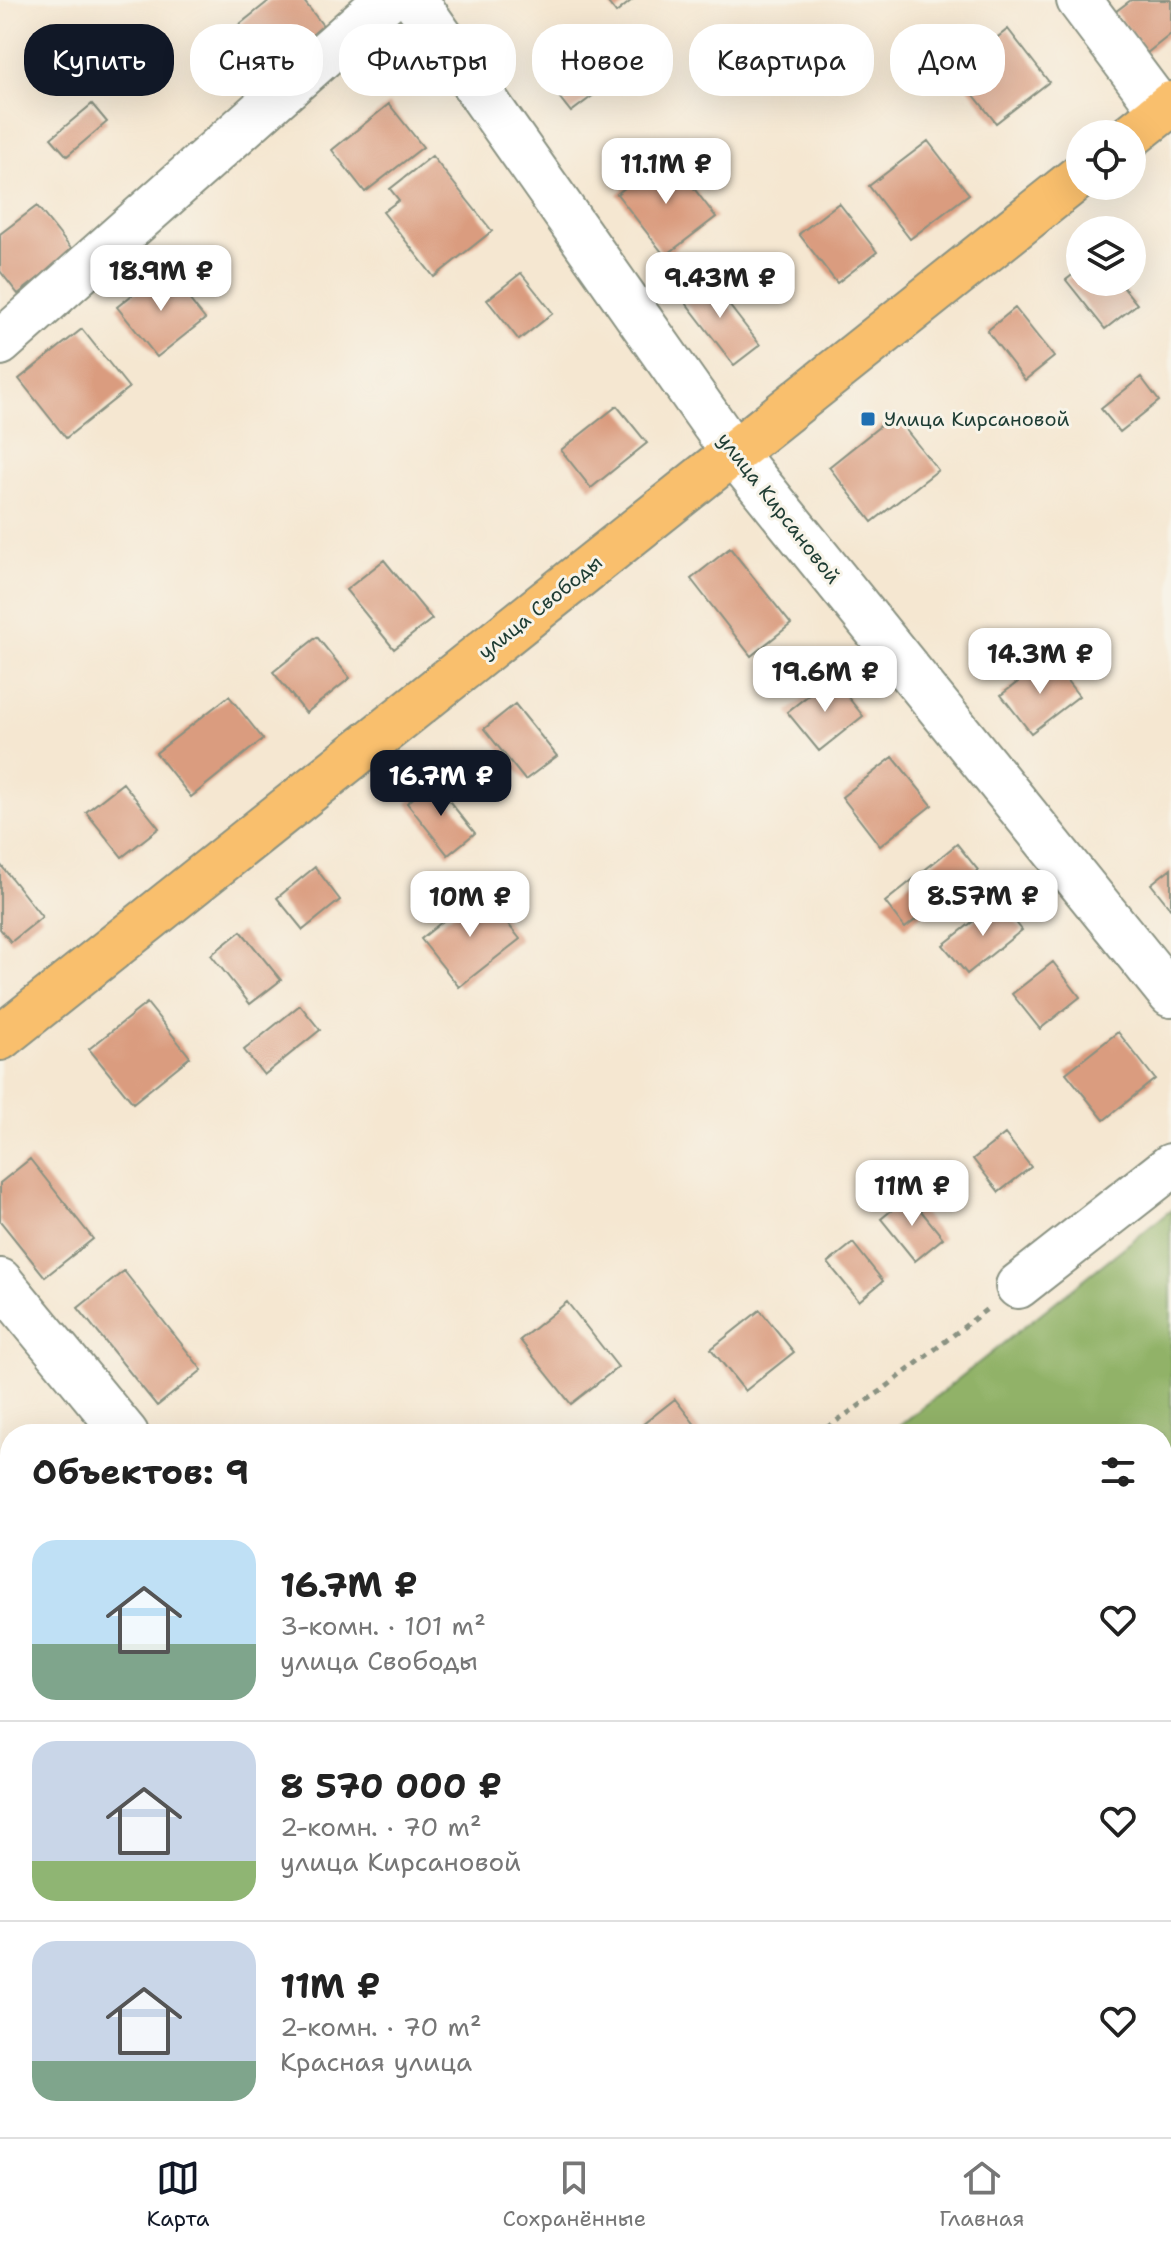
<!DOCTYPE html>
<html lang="ru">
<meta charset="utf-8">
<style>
:root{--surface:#fff;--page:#f6f6f6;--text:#222;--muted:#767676;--line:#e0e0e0;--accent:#111827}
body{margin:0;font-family:"Shantell Sans",sans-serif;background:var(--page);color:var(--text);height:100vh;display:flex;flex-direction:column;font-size:30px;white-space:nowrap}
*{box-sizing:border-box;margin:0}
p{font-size:26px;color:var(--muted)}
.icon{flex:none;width:44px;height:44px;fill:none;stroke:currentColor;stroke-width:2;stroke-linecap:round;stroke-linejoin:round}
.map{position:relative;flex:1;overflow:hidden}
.details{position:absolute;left:0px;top:1424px;width:1172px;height:714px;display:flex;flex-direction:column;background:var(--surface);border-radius:32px 32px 0 0;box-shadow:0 8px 32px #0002}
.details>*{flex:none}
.hud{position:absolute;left:24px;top:24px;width:1124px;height:72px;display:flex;gap:16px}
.fabs{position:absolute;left:1066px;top:120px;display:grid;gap:16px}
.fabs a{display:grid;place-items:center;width:80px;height:80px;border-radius:50%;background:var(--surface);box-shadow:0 8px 32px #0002;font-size:40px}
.price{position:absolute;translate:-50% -68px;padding:0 18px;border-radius:16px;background:#fff;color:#222;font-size:26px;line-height:52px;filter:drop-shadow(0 2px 4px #0008)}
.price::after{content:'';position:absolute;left:50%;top:48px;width:24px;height:18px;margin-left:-12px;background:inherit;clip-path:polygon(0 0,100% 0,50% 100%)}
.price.on{background:var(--accent);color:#fff}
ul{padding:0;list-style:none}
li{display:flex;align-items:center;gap:24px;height:200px;padding:0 32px}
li+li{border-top:2px solid var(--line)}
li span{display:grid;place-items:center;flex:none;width:224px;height:160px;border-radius:24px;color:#555}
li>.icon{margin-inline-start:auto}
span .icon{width:96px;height:96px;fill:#fffc;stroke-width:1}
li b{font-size:34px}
h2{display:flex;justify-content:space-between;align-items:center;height:96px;padding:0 32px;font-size:34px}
.tag{padding:0 28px;border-radius:32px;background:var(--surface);box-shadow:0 8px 32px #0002;font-size:28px;line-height:72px}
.tag.on{background:var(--accent);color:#fff}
.tab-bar{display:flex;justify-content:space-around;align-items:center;height:112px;border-top:2px solid var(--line);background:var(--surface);font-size:22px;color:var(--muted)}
.tab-bar a{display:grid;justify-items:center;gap:4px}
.tab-bar .on{color:var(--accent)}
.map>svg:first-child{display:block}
.forest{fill:#91b267;stroke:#58784e;stroke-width:2}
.water{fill:#3aabb7;stroke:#2c7476;stroke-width:2}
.building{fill:#da9c7f}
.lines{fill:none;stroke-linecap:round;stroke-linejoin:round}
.minor-casing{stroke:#8a9282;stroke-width:48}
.major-casing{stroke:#8a9282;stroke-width:48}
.path{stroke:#8a9282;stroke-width:5;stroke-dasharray:6 6;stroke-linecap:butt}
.minor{stroke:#fff;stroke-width:44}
.major{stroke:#f9bf6d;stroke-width:44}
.poi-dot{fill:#1f6fb2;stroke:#f7f3e8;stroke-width:3}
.labels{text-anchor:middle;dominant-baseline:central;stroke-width:6;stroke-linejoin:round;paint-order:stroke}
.poi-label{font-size:20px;fill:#1f3d34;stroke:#f7f3e8;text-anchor:start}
.street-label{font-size:20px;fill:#1f3d34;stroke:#f7f3e8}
</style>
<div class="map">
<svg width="1171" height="2137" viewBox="0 0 1171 2137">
<rect width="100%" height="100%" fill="#f7f3e8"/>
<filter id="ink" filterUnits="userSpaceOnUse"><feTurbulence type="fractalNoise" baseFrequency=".0125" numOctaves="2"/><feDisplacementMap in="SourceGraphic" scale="16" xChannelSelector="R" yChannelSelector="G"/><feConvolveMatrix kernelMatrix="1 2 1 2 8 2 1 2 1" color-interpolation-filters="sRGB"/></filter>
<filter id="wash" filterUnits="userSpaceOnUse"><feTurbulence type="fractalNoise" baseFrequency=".006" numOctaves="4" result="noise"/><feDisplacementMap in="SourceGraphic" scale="32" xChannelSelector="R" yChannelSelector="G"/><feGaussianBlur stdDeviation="1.8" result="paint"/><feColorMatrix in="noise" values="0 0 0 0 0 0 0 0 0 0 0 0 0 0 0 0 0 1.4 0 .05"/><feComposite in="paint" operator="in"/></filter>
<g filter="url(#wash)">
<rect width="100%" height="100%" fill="#f5e7d1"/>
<path class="forest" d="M1171 1210V1719L1162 1716V1434H889Z"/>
<path class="water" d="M1171 1782V2014L1162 2016V1785Z"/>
<g id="blocks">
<path class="building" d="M270 0H303L328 32 273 76 235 28Z
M606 0H632L616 13Z
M1131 0H1171V34L1147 53 1115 12Z
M1008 29 1049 82 996 123 955 71Z
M585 49 611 82 571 112 545 79Z
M92 104 107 122 67 156 51 138Z
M389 104 423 147 365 192 332 150Z
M928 141 969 194 910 239 869 186Z
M668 155 716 217 665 256 617 194Z
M432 156 492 231 434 277 383 212 399 200 390 189Z
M839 203 877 252 837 283 799 234Z
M37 206 73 251 18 294 0 271V234Z
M165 269 205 319 157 357 117 307Z
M1080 269V282H1119L1137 304 1105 329 1066 280Z
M521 273 553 313 519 340 487 300Z
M705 274 760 345 734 365 679 294Z
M1015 308 1054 357 1025 380 987 331Z
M82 329 129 388 66 438 19 379Z
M1141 377 1159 401 1120 432 1101 409Z
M617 406 647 443 591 488 561 450Z
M894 415 938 470 872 522 829 467Z
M730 548 791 624 751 656 691 579Z
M384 560 432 619 394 649 346 590Z
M317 637 350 678 306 713 273 672Z
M1049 658 1079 696 1031 733 1001 695Z
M832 677 863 716 819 751 787 712Z
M229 696 263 739 191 797 156 753Z
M515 704 557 756 525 780 484 729Z
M893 757 932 805 880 846 842 797Z
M434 782 475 833 448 855 407 803Z
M123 783 159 828 122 857 86 812Z
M957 844 978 870 905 928 885 902Z
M0 864 42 917 11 942 0 929Z
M315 867 340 900 303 930 277 898Z
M1171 868V909L1151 884Z
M481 890 520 939 459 987 421 939Z
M999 901 1022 930 967 974 943 945Z
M241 931 281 980 250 1004 211 955Z
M1053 962 1080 997 1040 1029 1012 994Z
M147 1003 190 1057 133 1103 89 1049Z
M300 1005 320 1030 264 1075 244 1050Z
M1118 1032 1155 1079 1104 1120 1066 1073Z
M1005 1134 1031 1167 999 1192 973 1159Z
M30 1159 93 1239 45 1277 0 1221V1183Z
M909 1196 943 1238 915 1261 881 1219Z
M853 1243 883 1281 859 1301 828 1263Z
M124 1271 202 1370 157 1406 78 1308Z
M567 1302 618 1367 571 1404 520 1340Z
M760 1310 794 1352 745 1391 711 1349Z
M675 1399 700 1431 696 1434H641L637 1429Z
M0 1934 10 1947V2009L4 2014 0 2008Z
M622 2128H652L659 2137H612Z"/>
</g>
</g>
<g filter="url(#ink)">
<use href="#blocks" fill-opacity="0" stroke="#8a9282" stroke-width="2"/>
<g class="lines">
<defs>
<path id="minor" d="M415 0 733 452 1171 995
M1079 0 1162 111
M0 343 386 0
M0 1281 126 1434
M1018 1286 1171 1166
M0 2111 10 2103
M768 2128 774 2137"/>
<path id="major" d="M1132 135 1171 104
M0 1038 1080 176"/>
</defs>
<use href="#minor" class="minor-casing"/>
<use href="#major" class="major-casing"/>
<path class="path" d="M817 1434 881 1391 987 1309"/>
<use href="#minor" class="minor"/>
<use href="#major" class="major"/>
</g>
</g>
<rect class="poi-dot" x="860" y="411" width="16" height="16" rx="4"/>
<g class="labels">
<g class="poi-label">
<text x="884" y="419">Улица Кирсановой</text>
</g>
<g class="street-label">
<text transform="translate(779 508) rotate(52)">улица Кирсановой</text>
<text transform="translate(540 607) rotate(-39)">улица Свободы</text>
</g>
</g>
</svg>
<div class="fabs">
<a><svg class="icon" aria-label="locate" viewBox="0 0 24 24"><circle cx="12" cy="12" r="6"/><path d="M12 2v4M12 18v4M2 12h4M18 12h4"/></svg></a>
<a><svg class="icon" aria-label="layers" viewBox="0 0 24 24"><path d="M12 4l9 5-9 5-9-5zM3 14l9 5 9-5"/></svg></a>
</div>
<b class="price" style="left:666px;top:206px">11.1M ₽</b>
<b class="price" style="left:161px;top:313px">18.9M ₽</b>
<b class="price" style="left:720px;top:320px">9.43M ₽</b>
<b class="price" style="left:1040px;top:696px">14.3M ₽</b>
<b class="price" style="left:825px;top:714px">19.6M ₽</b>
<b class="price on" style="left:441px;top:818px">16.7M ₽</b>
<b class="price" style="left:983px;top:938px">8.57M ₽</b>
<b class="price" style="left:470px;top:939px">10M ₽</b>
<b class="price" style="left:912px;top:1228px">11M ₽</b>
<div class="hud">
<a class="tag on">Купить</a>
<a class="tag">Снять</a>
<a class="tag">Фильтры</a>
<a class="tag">Новое</a>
<a class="tag">Квартира</a>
<a class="tag">Дом</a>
</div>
<section class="details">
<h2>Объектов: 9<svg class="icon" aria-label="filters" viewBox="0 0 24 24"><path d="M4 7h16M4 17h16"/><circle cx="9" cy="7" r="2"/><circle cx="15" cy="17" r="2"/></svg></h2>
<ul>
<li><span style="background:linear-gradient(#bfe0f5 65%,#7fa58c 0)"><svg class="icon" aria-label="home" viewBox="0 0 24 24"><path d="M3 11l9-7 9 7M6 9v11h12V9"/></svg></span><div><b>16.7M ₽</b><p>3-комн. · 101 m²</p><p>улица Свободы</p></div><svg class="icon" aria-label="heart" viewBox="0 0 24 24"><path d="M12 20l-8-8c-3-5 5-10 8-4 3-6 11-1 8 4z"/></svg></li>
<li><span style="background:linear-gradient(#c9d6e8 75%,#8fb573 0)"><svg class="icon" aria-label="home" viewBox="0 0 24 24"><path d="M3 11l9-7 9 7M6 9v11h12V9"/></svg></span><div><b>8 570 000 ₽</b><p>2-комн. · 70 m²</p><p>улица Кирсановой</p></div><svg class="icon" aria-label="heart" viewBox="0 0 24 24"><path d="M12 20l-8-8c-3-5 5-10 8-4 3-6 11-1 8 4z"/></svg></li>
<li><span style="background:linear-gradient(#c9d6e8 75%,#7fa58c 0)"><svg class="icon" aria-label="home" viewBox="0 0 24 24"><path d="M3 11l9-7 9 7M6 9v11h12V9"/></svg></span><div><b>11M ₽</b><p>2-комн. · 70 m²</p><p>Красная улица</p></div><svg class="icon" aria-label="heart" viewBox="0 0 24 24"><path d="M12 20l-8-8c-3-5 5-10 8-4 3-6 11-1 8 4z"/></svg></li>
</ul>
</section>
</div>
<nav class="tab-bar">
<a class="on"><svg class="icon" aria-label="map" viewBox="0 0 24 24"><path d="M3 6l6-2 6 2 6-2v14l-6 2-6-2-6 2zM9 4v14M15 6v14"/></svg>Карта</a>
<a><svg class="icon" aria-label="saved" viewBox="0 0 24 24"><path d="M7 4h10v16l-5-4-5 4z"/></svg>Сохранённые</a>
<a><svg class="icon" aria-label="home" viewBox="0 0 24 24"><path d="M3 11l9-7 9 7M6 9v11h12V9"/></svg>Главная</a>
</nav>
